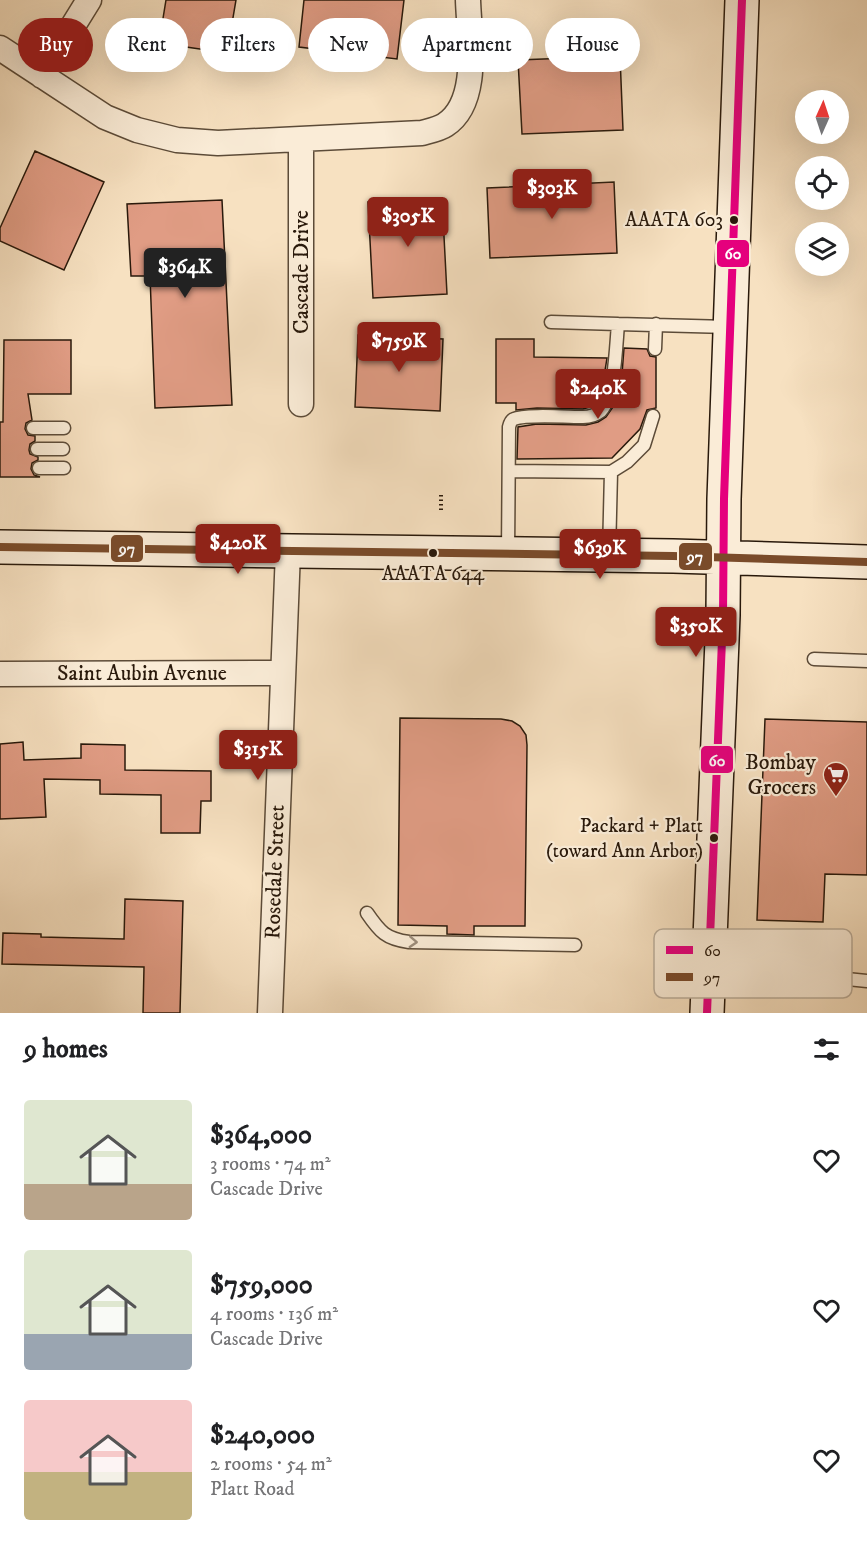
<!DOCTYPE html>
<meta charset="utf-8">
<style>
:root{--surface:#fff;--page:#f6f6f6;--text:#202124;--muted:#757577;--accent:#8f2418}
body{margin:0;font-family:"IM FELL DW Pica",serif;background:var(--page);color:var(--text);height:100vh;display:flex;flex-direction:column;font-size:22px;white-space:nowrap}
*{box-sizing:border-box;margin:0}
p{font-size:20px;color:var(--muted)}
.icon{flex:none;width:33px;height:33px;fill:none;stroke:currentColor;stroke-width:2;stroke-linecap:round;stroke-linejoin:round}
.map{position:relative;height:1013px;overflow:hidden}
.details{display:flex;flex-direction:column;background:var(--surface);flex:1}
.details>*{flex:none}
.hud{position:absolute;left:18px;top:18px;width:831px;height:54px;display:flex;gap:12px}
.needle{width:39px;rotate:3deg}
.tools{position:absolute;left:795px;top:90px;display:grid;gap:12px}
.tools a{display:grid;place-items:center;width:54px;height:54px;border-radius:50%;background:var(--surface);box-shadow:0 6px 24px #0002;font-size:30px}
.price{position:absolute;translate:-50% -51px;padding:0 14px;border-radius:6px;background:var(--accent);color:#fff;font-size:20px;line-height:39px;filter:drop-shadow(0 2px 3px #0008)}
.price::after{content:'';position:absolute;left:50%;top:36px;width:18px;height:14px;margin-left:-9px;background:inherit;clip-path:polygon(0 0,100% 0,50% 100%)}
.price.on{background:#222;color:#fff}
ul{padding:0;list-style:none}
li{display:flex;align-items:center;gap:18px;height:150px;padding:0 24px}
li span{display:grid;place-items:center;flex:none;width:168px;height:120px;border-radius:6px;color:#555}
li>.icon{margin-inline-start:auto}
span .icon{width:72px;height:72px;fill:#fffc;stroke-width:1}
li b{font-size:26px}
h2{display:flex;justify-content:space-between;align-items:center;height:72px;padding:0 24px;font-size:26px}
.tag{padding:0 21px;border-radius:27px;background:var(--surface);box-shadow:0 6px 24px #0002;font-size:21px;line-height:54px}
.tag.on{background:var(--accent);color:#fff}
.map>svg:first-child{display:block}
.building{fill:#e09c84;stroke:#29190b;stroke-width:1.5}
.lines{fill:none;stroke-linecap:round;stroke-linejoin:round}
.lane-casing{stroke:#5c4b38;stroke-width:15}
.street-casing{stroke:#5c4b38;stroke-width:27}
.secondary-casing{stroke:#29190b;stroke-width:36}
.path{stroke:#29190b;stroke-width:4;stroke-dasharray:1.5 3;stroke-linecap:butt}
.lane{stroke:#faecd7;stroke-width:12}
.street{stroke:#faecd7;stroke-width:24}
.secondary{stroke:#faecd7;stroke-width:33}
.bus-1-casing{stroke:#faecd7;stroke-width:12}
.bus-2-casing{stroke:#faecd7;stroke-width:12}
.bus-1{stroke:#e5007d;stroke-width:8}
.bus-2{stroke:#7a4b2a;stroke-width:8}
.oneway{stroke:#9c8d7b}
.bus-dot{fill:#29190b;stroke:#faecd7;stroke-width:2}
.labels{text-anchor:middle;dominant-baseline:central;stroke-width:4.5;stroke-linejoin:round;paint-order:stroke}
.bus-label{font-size:20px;fill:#29190b;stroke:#faecd7;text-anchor:end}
.street-label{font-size:22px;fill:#29190b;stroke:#faecd7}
.poi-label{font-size:22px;fill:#29190b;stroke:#faecd7;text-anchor:end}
.key{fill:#faecd7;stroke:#bbad9a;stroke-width:1.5}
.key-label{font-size:16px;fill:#29190b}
.line-badge{stroke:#faecd7;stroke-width:2}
.badge-label{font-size:16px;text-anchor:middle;font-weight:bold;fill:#fff}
</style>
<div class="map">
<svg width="867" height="1013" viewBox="0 0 867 1013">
<rect width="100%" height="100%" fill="#f7e1c1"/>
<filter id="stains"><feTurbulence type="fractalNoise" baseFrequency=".00333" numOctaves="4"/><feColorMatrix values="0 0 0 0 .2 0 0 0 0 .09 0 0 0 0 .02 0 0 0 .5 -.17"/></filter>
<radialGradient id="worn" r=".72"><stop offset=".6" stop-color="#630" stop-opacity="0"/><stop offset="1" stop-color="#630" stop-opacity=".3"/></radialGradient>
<path class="building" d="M166 0H236L227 53 159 43Z
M304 0H404L397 59 299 47Z
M620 56 623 130 522 134 518 60Z
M35 151 104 182 64 270 0 241V228Z
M614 182 617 253 490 258 487 188Z
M442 198 447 294 373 298 368 202Z
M222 200 232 405 155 408 150 276H131L127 204Z
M358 335 443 339 440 411 355 407Z
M496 339H534V357L607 358 603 383 598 400 593 406 583 409 537 408 516 410V403H496Z
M4 340H71V394H28L32 420 26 423 25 429 28 435 35 436V441L30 444 29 450 30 454 38 457V460L32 463 31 469 34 475 40 477H0V422H3Z
M624 348 647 349 650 356 656 357V408L647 410 640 429 612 458 517 459 518 427 537 424 586 425 598 422 606 417 613 407 619 390 628 389 632 383 629 376 622 374Z
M400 718 501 719 512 721 520 726 526 735 527 745 525 926H474V935L447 934V926L398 925Z
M765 719 867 722V875L825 874 823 922 757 920Z
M23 742 24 760 81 758V744L125 745V770L211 771V801H201L200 833H161V795L100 794V780L44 779 46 817 0 819V744Z
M125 899 183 901 180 1013H143L144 967 2 964 3 933 41 934V937L124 939Z"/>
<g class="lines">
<defs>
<path id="lane" d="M551 322 618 324
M655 349 656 324
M611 381 624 382
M33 428H64
M37 449H63
M39 468H64
M509 471 611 472 609 554
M611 472 627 462 644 445 653 416
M508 553 509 427C510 423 511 420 514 419 525 414 569 417 583 417 590 417 596 415 601 411 615 396 616 345 618 324L728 327
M814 659 867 661
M367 913C380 932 386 939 409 942L575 945
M710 965 867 981"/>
<path id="street" d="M0 48 105 117 137 130 177 140 218 143 422 133C429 131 439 129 445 125 481 102 469 36 468 0
M42 76 89 0
M301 140V404
M0 674 283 673
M270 1013 288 551"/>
<path id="secondary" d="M0 547 673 556 867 562
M707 1013 723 615 724 499 742 0"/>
</defs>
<use href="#lane" class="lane-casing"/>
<use href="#street" class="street-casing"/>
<use href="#secondary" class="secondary-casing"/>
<path class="path" d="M441 510V495"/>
<use href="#lane" class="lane"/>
<use href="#street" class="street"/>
<use href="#secondary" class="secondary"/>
<defs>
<path id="bus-1" d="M707 1013 723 615 724 499 742 0"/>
<path id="bus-2" d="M0 547 673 556 867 562"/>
</defs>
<use href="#bus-1" class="bus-1-casing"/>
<use href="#bus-2" class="bus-2-casing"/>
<use href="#bus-1" class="bus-1"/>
<use href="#bus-2" class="bus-2"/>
</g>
<defs><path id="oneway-chevron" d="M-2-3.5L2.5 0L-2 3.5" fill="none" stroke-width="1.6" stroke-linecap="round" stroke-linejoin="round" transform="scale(1.5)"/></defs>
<use class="oneway" href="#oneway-chevron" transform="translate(413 942) rotate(3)"/>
<defs>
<symbol id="supermarket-pin" viewBox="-11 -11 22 30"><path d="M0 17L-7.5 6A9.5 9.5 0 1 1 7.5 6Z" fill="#8f2418" stroke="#faecd7"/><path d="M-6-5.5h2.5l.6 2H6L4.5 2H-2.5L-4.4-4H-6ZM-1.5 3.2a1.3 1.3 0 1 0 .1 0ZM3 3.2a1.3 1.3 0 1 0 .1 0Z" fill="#fff"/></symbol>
</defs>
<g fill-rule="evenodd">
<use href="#supermarket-pin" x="821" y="760" width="30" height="40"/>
</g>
<g class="bus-dot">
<circle cx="734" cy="220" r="5"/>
<circle cx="433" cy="553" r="5"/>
<circle cx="714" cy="838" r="5"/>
</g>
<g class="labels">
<g class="bus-label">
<text x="723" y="220">AAATA 603</text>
<text x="433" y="574" text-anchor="middle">AAATA 644</text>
<text x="703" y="826">Packard + Platt<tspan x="703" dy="25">(toward Ann Arbor)</tspan></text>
</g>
<g class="street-label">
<text transform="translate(301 272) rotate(-90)">Cascade Drive</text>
<text x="142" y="673">Saint Aubin Avenue</text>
<text transform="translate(275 872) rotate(-88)">Rosedale Street</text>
</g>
<g class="poi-label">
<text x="816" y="762">Bombay<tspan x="816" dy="25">Grocers</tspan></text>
</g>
</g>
<rect x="654" y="929" width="198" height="69" rx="9" class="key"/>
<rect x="666" y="946" width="27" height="8" fill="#e5007d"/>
<rect x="666" y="973" width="27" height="8" fill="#7a4b2a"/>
<g class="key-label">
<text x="704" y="956">60</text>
<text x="704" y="983">97</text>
</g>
<g class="line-badge">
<rect x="716" y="239" width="34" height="29" rx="6" fill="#e5007d"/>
<rect x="110" y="534" width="34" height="29" rx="6" fill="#7a4b2a"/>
<rect x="678" y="542" width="35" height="29" rx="6" fill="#7a4b2a"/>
<rect x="700" y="745" width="34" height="29" rx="6" fill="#e5007d"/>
</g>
<g class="badge-label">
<text x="733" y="259">60</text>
<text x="127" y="554">97</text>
<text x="695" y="562">97</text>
<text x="717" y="766">60</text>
</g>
<rect width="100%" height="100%" filter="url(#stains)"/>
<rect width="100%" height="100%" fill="url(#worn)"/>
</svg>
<div class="tools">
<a><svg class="needle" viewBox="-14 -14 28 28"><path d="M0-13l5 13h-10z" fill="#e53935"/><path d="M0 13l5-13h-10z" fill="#757577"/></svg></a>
<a><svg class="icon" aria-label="locate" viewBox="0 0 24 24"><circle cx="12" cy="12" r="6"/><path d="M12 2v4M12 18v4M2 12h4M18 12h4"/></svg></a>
<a><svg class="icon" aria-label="layers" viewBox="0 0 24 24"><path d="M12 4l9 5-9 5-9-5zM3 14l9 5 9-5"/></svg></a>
</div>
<b class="price" style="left:552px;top:220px">$303K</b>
<b class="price" style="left:408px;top:248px">$305K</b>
<b class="price on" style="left:185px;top:299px">$364K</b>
<b class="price" style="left:399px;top:373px">$759K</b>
<b class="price" style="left:598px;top:420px">$240K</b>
<b class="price" style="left:238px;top:575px">$420K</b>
<b class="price" style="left:600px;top:580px">$639K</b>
<b class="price" style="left:696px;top:658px">$350K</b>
<b class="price" style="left:258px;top:781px">$315K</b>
<div class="hud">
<a class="tag on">Buy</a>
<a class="tag">Rent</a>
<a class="tag">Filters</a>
<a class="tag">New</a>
<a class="tag">Apartment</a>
<a class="tag">House</a>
</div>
</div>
<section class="details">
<h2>9 homes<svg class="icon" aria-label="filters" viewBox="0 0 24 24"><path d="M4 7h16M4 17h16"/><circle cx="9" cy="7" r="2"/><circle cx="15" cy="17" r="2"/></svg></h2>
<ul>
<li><span style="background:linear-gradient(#dfe7d0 70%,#b9a48a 0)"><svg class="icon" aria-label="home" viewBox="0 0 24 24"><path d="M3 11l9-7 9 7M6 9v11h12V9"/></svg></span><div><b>$364,000</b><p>3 rooms · 74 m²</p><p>Cascade Drive</p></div><svg class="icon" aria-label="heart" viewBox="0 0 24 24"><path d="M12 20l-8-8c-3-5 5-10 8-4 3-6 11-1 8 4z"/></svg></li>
<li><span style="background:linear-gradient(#dfe7d0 70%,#9aa5b1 0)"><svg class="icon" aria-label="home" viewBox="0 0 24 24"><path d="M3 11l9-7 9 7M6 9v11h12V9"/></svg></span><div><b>$759,000</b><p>4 rooms · 136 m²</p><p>Cascade Drive</p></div><svg class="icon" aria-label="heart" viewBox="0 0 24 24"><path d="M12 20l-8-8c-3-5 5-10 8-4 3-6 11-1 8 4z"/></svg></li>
<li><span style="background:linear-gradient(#f6c9c9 60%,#c2b280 0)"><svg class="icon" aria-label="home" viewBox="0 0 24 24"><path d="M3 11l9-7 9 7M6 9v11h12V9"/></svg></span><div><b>$240,000</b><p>2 rooms · 54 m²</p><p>Platt Road</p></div><svg class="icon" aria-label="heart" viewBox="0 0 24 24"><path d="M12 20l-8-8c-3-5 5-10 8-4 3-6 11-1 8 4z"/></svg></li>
</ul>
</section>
